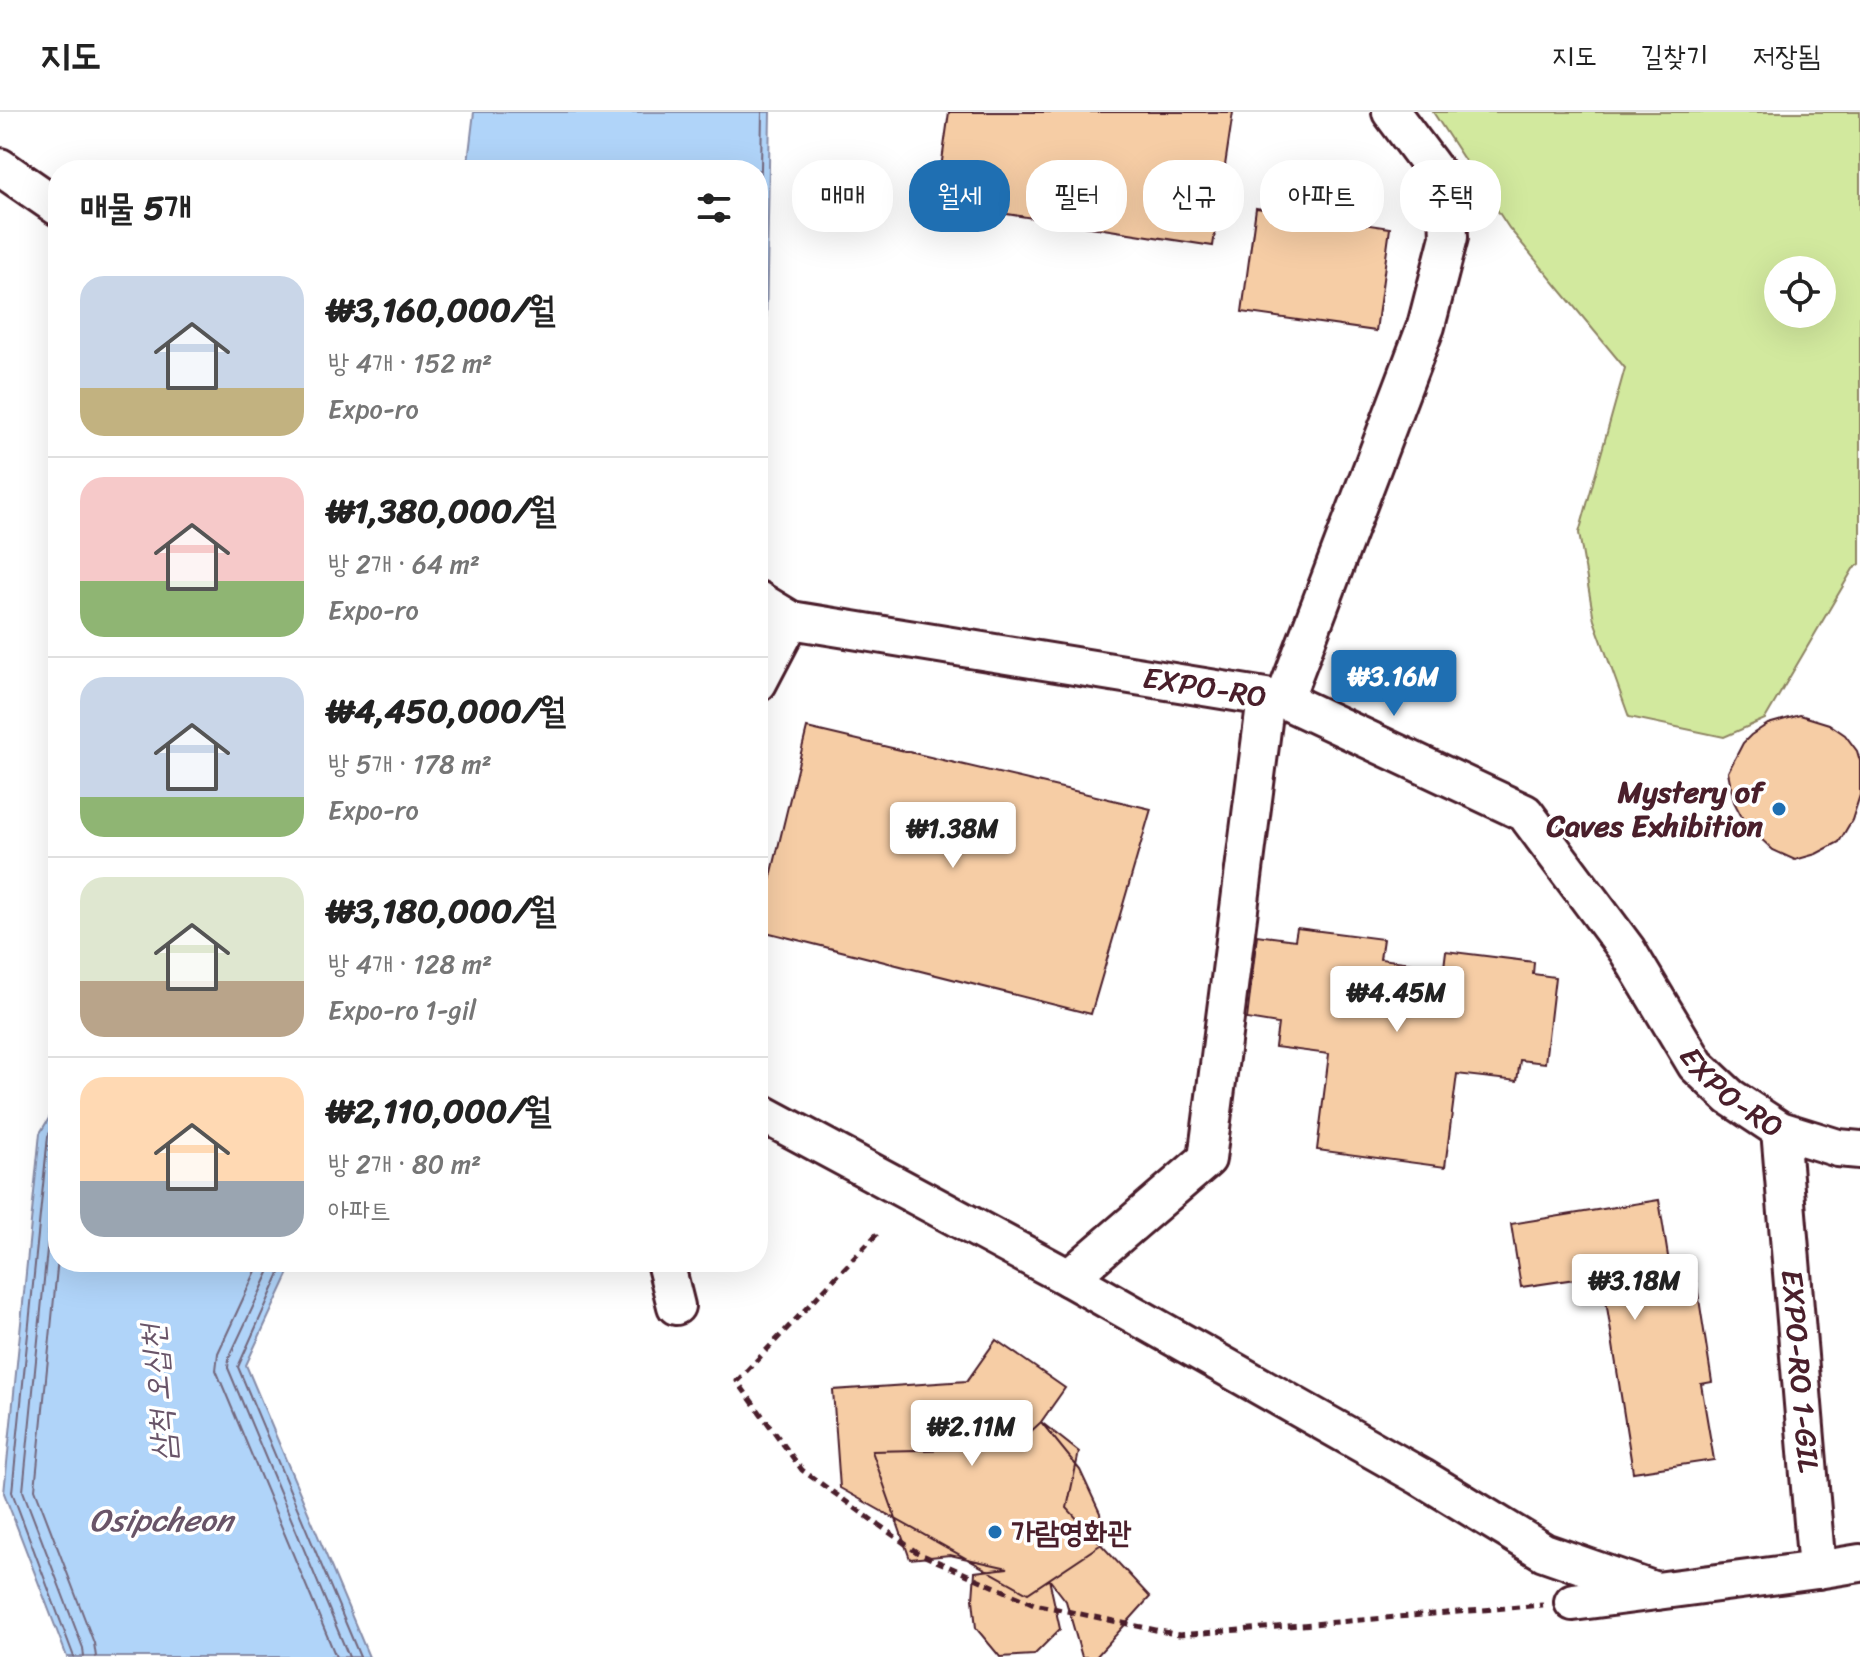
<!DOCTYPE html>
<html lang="ko">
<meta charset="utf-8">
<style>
:root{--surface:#fff;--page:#f6f6f6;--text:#222;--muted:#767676;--line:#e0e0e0;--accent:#1f6fb2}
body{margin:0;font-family:Sriracha,"Poor Story",sans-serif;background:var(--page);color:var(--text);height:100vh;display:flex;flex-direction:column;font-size:30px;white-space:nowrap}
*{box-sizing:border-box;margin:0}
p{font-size:26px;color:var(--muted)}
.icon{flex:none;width:44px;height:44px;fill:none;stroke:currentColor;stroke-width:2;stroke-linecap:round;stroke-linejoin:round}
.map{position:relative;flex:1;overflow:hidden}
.details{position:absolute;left:48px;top:48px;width:720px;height:1112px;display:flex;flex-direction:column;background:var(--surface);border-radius:32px;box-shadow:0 8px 32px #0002}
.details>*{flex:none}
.banner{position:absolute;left:792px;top:48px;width:760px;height:72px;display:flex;gap:16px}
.tools{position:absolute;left:1764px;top:144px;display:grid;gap:16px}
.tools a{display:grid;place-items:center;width:72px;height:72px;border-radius:50%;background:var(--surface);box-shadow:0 8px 32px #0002;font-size:40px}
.price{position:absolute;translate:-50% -68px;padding:0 18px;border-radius:8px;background:#fff;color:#222;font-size:26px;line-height:52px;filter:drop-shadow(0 2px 4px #0008)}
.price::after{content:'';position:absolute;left:50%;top:48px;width:24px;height:18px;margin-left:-12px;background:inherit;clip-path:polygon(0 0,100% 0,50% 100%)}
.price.on{background:var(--accent);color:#fff}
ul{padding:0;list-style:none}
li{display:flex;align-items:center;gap:24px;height:200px;padding:0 32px}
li+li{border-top:2px solid var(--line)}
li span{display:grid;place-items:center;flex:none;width:224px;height:160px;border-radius:24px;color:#555}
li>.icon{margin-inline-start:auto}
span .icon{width:96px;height:96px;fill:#fffc;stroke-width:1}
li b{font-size:34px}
h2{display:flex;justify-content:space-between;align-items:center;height:96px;padding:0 32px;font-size:34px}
.tag{padding:0 28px;border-radius:32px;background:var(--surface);box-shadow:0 8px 32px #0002;font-size:28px;line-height:72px}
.tag.on{background:var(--accent);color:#fff}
header{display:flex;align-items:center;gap:48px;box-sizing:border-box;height:112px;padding:0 40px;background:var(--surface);border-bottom:2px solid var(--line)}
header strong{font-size:38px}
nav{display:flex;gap:44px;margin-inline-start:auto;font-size:28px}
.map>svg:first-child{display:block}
.green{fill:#d2e99e;stroke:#8e8464;stroke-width:2;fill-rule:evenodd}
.water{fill:#b0d4f9;stroke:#878ca7;stroke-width:2}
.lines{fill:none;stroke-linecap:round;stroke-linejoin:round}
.shore{stroke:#73677d;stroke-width:2}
.building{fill:#f6cda5;stroke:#4a1f2b;stroke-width:2}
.minor-casing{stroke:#4a1f2b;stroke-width:42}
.path{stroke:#4a1f2b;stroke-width:5;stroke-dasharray:8 6;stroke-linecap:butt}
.minor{stroke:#fff;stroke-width:36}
.poi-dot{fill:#1f6fb2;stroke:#fff;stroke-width:3}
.labels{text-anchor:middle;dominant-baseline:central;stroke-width:7;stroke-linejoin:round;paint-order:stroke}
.street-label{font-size:30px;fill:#4a1f2b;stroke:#fff}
.poi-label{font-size:30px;font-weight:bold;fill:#4a1f2b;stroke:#fff;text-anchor:end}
.water-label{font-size:32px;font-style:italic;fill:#695569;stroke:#fff}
</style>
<header>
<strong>지도</strong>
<nav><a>지도</a><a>길찾기</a><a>저장됨</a></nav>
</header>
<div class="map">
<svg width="1860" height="1545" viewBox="0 0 1860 1545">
<rect width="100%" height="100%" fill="#fff"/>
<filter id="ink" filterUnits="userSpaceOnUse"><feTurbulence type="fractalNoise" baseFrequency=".0125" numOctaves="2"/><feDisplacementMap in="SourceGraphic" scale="16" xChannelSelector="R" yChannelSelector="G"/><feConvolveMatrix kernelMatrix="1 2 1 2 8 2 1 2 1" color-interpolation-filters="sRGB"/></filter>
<g filter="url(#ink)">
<path class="green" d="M1433 0H1860V452L1853 457 1765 607 1724 625 1629 605 1594 508 1579 421 1625 256 1509 116ZM1778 158H1822V202H1778Z"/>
<path class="water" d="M474 0H770L763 378 758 385V58H467Z
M58 991V1150H294L246 1253 369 1545H67L4 1381 40 1021Z"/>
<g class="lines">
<path class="shore" d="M758 228 762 0
M58 1007 48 1024 12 1380 74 1545
M58 1027 23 1379 83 1536 84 1545
M58 1146 35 1377 94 1531 96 1545
M260 1150 218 1241 216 1258 336 1545
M274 1150 229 1246 228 1256 349 1545
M285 1150 238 1255 360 1545"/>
</g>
<path class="building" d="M949 0H1233L1213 134 936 91Z
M1256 96 1390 116 1376 219 1242 200Z
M1800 603 1829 612 1845 623 1857 639 1860 649V683L1852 708 1839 730 1816 742 1795 748 1773 738 1746 713 1734 690 1728 660 1743 631 1751 623 1768 612Z
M807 616 1151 697 1091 902 758 818Z
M1297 816 1383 827 1380 847 1444 855 1446 839 1534 850 1533 862 1555 865 1545 951 1520 948 1517 969 1457 962 1445 1055 1317 1038 1329 942 1275 935 1278 912 1247 907 1257 823 1295 828Z
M1659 1088 1670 1157 1694 1155 1712 1270 1701 1272 1714 1348 1633 1360 1602 1163 1521 1175 1511 1112Z
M996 1228 1065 1276 1041 1310 1080 1358 1100 1401 1103 1431 1028 1481 840 1376 833 1278 967 1269Z
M1041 1310 1079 1340 1067 1396 1150 1485 1096 1545H1082L1066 1489 1049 1467 1060 1517 1034 1543 1000 1545 976 1516 973 1487 975 1460 1008 1456 950 1443 910 1447 872 1339 1013 1336Z"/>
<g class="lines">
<defs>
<g id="minor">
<path d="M0 55 58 95"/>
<path id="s1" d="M758 488 791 508 1284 588 1525 701 1627 838 1696 953 1730 985 1780 1018 1838 1036 1860 1038"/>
<path d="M758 571 791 508"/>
<path d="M1284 588 1426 214 1449 125 1447 75 1391 0"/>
<path d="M758 999 1069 1166 1421 1365 1544 1440 1656 1479"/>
<path id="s2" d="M1780 1018 1817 1458 1860 1451"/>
<path d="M665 1150 676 1194"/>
<path d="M1069 1166 1207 1047 1266 586"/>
<path d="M1573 1490 1817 1458"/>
</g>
</defs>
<use href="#minor" class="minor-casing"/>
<path class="path" d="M877 1122 737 1269 802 1358 918 1441 1034 1492 1179 1523 1543 1493"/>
<use href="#minor" class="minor"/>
</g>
</g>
<g class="poi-dot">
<circle cx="1779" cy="697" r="8"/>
<circle cx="995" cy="1420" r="8"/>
</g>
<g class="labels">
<g class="street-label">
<text stroke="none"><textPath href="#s1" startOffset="458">EXPO-RO</textPath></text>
<text stroke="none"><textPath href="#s1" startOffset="1154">EXPO-RO</textPath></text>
<text stroke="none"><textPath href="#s2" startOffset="242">EXPO-RO 1-GIL</textPath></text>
</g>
<g class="poi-label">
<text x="1763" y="680">Mystery of<tspan x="1763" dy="34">Caves Exhibition</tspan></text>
<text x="1011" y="1420" text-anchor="start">가람영화관</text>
</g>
<g class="water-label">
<text transform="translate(158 1281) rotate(-95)">삼척 오십천</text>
<text x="161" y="1408">Osipcheon</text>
</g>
</g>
</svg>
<div class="tools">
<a><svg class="icon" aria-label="locate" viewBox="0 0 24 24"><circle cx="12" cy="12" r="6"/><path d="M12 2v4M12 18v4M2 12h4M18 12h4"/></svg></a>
</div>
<b class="price on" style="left:1394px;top:606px">₩3.16M</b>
<b class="price" style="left:953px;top:758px">₩1.38M</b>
<b class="price" style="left:1397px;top:922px">₩4.45M</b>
<b class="price" style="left:1635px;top:1210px">₩3.18M</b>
<b class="price" style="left:972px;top:1356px">₩2.11M</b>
<div class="banner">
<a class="tag">매매</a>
<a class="tag on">월세</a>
<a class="tag">필터</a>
<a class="tag">신규</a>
<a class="tag">아파트</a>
<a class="tag">주택</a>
</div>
<section class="details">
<h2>매물 5개<svg class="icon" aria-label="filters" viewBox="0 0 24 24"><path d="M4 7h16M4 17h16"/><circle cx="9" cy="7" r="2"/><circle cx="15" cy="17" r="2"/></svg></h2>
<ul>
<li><span style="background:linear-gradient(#c9d6e8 70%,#c2b280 0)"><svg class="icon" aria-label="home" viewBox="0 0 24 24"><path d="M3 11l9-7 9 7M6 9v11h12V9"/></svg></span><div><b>₩3,160,000/월</b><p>방 4개 · 152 m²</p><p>Expo-ro</p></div></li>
<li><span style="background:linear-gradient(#f6c9c9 65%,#8fb573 0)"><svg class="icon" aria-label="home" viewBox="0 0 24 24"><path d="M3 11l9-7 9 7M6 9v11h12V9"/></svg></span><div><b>₩1,380,000/월</b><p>방 2개 · 64 m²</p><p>Expo-ro</p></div></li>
<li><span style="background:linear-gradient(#c9d6e8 75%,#8fb573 0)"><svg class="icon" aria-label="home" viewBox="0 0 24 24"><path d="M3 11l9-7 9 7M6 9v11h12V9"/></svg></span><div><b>₩4,450,000/월</b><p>방 5개 · 178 m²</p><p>Expo-ro</p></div></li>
<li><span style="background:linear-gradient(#dfe7d0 65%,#b9a48a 0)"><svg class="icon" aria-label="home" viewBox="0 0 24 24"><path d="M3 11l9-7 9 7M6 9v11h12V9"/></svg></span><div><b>₩3,180,000/월</b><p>방 4개 · 128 m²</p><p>Expo-ro 1-gil</p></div></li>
<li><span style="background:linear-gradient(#ffd9b3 65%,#9aa5b1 0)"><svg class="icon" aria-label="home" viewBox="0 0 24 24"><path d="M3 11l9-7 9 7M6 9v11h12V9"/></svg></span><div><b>₩2,110,000/월</b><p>방 2개 · 80 m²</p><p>아파트</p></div></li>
</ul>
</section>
</div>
